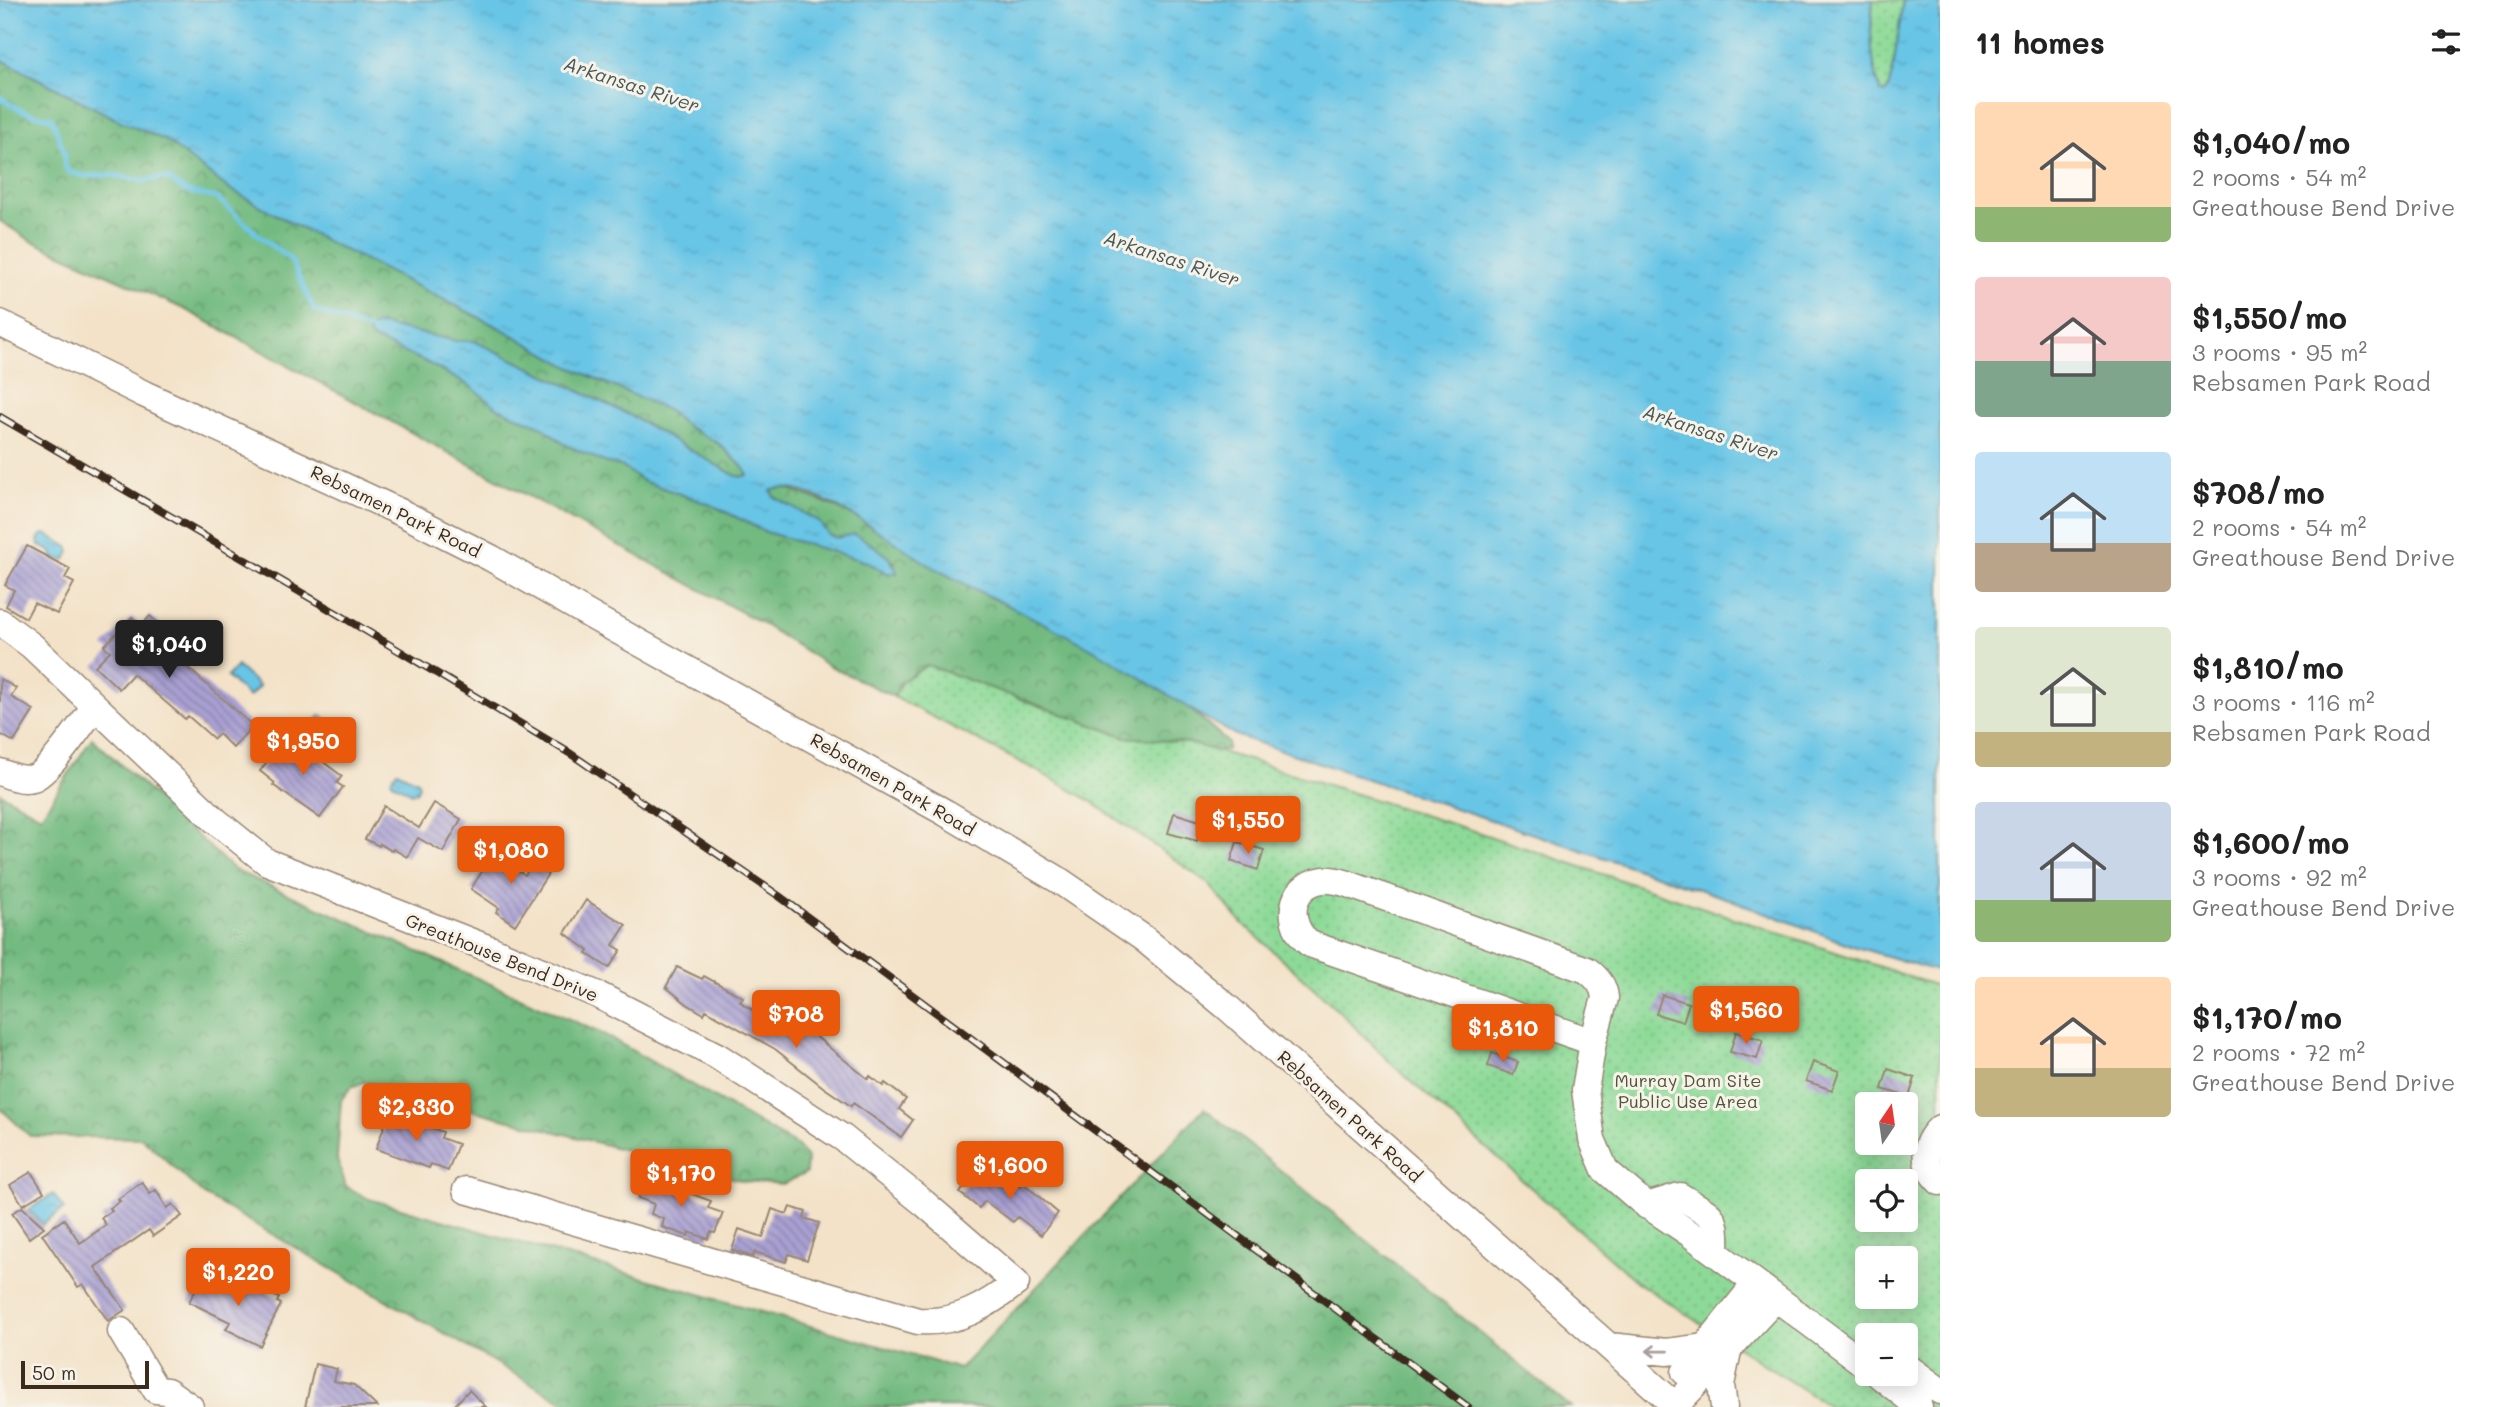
<!DOCTYPE html>
<meta charset="utf-8">
<style>
:root{--surface:#fff;--page:#f2f2f2;--text:#222;--muted:#767676;--accent:#ea580c}
body{margin:0;font-family:Mali,sans-serif;background:var(--page);color:var(--text);height:100vh;display:flex;flex-direction:column;font-size:26px;white-space:nowrap}
*{box-sizing:border-box;margin:0}
p{font-size:23px;color:var(--muted)}
.icon{flex:none;width:38px;height:38px;fill:none;stroke:currentColor;stroke-width:2;stroke-linecap:round;stroke-linejoin:round}
.map{position:relative;flex:1;overflow:hidden}
.side{display:flex;flex-direction:column;background:var(--surface);width:560px}
.side>*{flex:none}
.needle{width:46px;rotate:13deg}
.controls{position:absolute;left:1855px;top:1092px;display:grid;gap:14px}
.controls a{display:grid;place-items:center;width:63px;height:63px;border-radius:7px;background:var(--surface);box-shadow:0 4px 18px #0003;font-size:35px}
.scale{position:absolute;left:21px;bottom:18px;width:128px;box-sizing:border-box;padding-left:7px;border:4px solid #3b2a1e;border-top:0;font-size:19px;line-height:24px;white-space:nowrap;color:#3b2a1e;-webkit-text-stroke:5px #f7f3e8;paint-order:stroke}
.price{position:absolute;translate:-50% -60px;padding:0 16px;border-radius:7px;background:var(--accent);color:#fff;font-size:23px;line-height:46px;filter:drop-shadow(0 2px 4px #0008)}
.price::after{content:'';position:absolute;left:50%;top:42px;width:21px;height:16px;margin-left:-10px;background:inherit;clip-path:polygon(0 0,100% 0,50% 100%)}
.price.current{background:#222;color:#fff}
ul{padding:0;list-style:none}
li{display:flex;align-items:center;gap:21px;height:175px;padding:0 35px}
li span{display:grid;place-items:center;flex:none;width:196px;height:140px;border-radius:7px;color:#555}
li>.icon{margin-inline-start:auto}
span .icon{width:84px;height:84px;fill:#fffc;stroke-width:1}
li b{font-size:30px}
h2{display:flex;justify-content:space-between;align-items:center;height:84px;padding:0 35px;font-size:30px}
main{display:flex;flex:1;min-height:0}
.map>svg:first-child{display:block}
.grass{fill:url(#grass-dots);stroke:#64825b;stroke-width:2;fill-rule:evenodd}
.forest{fill:url(#forest-crowns);stroke:#56724f;stroke-width:2}
.water{fill:url(#water-ripples);stroke:#527882;stroke-width:2}
.lines{fill:none;stroke-linecap:round;stroke-linejoin:round}
.stream{stroke:#68c5e6;stroke-width:5}
.building{fill:url(#building-back-hatch)}
.minor-casing{stroke:#978673;stroke-width:29}
.minor{stroke:#fff;stroke-width:26}
.rail-casing{stroke:#3b2a1e;stroke-width:8}
.rail{stroke:#f7f3e8;stroke-width:5;stroke-dasharray:16;stroke-linecap:butt}
.oneway{stroke:#a79f9a}
.labels{text-anchor:middle;dominant-baseline:central;stroke-width:6;stroke-linejoin:round;paint-order:stroke}
.street-label{font-size:18px;fill:#3b2a1e;stroke:#f7f3e8}
.park-label{font-size:18px;fill:#50563c;stroke:#f7f3e8}
.water-label{font-size:19px;font-style:italic;fill:#48585a;stroke:#f7f3e8}
</style>
<main>
<div class="map">
<svg width="1940" height="1407" viewBox="0 0 1940 1407">
<defs>
<pattern id="grass-dots" width="8" height="8" patternUnits="userSpaceOnUse" patternTransform="scale(1.75)"><rect width="8" height="8" fill="#8dda98"/><path d="M2 2h.1M6 6h.1" fill="none" stroke="#7bbb83" stroke-width="1.8" stroke-linecap="round"/></pattern>
<pattern id="forest-crowns" width="20" height="18" patternUnits="userSpaceOnUse" patternTransform="scale(1.75)"><rect width="20" height="18" fill="#72ba80"/><path d="M2 6a3 3 0 1 1 6 0M12 15a3 3 0 1 1 6 0" fill="none" stroke="#5f9768"/></pattern>
<pattern id="water-ripples" width="26" height="14" patternUnits="userSpaceOnUse" patternTransform="scale(1.75)"><rect width="26" height="14" fill="#68c5e6"/><path d="M2 4q2-2 4 0t4 0M15 11q2-2 4 0t4 0" fill="none" stroke="#5ba9c5"/></pattern>
<pattern id="building-back-hatch" width="6" height="6" patternUnits="userSpaceOnUse" patternTransform="scale(1.75)"><rect width="6" height="6" fill="#a9a0d2"/><path d="M-1 5l2 2M0 0l6 6M5-1l2 2" fill="none" stroke="#8b83aa"/></pattern>
</defs>
<rect width="100%" height="100%" fill="#f7f3e8"/>
<filter id="ink" filterUnits="userSpaceOnUse"><feTurbulence type="fractalNoise" baseFrequency=".0143" numOctaves="2"/><feDisplacementMap in="SourceGraphic" scale="14" xChannelSelector="R" yChannelSelector="G"/><feConvolveMatrix kernelMatrix="1 2 1 2 8 2 1 2 1" color-interpolation-filters="sRGB"/></filter>
<filter id="wash" filterUnits="userSpaceOnUse"><feTurbulence type="fractalNoise" baseFrequency=".00686" numOctaves="4" result="noise"/><feDisplacementMap in="SourceGraphic" scale="28" xChannelSelector="R" yChannelSelector="G"/><feGaussianBlur stdDeviation="1.57" result="paint"/><feColorMatrix in="noise" values="0 0 0 0 0 0 0 0 0 0 0 0 0 0 0 0 0 1.4 0 .05"/><feComposite in="paint" operator="in"/></filter>
<g filter="url(#wash)">
<rect width="100%" height="100%" fill="#f3e2c8"/>
<path class="grass" d="M1873 0H1903L1893 70 1888 90 1885 93 1880 92C1871 60 1869 33 1873 0Z
M927 665 1126 737 1189 743 1252 761 1477 832 1940 987V1407H1830L1637 1282 1394 1066 1336 1008 1241 922 1208 883 1089 800 1030 767 894 697 901 682ZM1867 1104H1906V1143H1867ZM1867 1181H1906V1220H1867ZM1867 1258H1906V1297H1867ZM1867 1335H1906V1374H1867Z"/>
<path class="forest" d="M0 59 120 121 165 140 228 188 295 225 502 329 570 367 667 410 688 427 718 443 742 466 748 475 741 477 734 475 629 415 474 341H456L377 324 368 332 371 338 426 362 470 386 498 408 543 427 564 444 605 462 621 466 643 481 714 506 766 532 867 562 887 573 895 563C878 549 860 532 836 538L829 535 818 521 774 497 771 491 780 487C818 497 853 514 886 535 903 546 918 559 935 568 1033 622 1148 662 1228 743V749L1217 751 1189 743 1126 737 927 665 901 682 894 697 826 664 758 621 186 310 30 240 0 221Z
M92 738 234 870 605 1035 796 1145 807 1158 806 1173 783 1184 744 1181 364 1082 351 1087 341 1100 337 1159 346 1186 369 1199 960 1369 1204 1108 1571 1407H572L204 1195 142 1138 30 1136 0 1108V793L41 816Z"/>
<path class="water" d="M0 0H1873C1869 33 1871 60 1880 91L1885 93 1888 90 1893 70 1903 0H1940V972L1856 947 1732 900 1238 736C1195 715 1157 686 1115 662 1057 627 995 601 936 569 904 551 806 473 771 491L774 497 818 521 829 535 836 538 855 534C871 544 893 555 897 573H887L867 562 766 532 714 506 643 481 621 466 604 462 564 444 543 427 498 408 470 386 426 362 371 338 368 332 377 324 456 341H474L629 415 734 475 741 477 748 475 742 466 718 443 688 427 667 410 570 367 502 329 295 225 228 188 165 140 120 121 0 59Z
M46 534 68 547 70 552 66 559 60 560 53 557 52 552 39 545 38 540 41 535Z
M237 666 259 686 249 697 227 677Z
M321 715 344 733 334 745 311 727Z
M397 771 417 781 419 786 416 792 412 793 393 783 391 779Z
M53 1194 64 1209 43 1224 28 1210Z"/>
<g class="lines">
<path class="stream" d="M0 97C16 110 31 115 52 118L65 154 64 165 69 172 85 176 113 175 144 181 160 178 169 179 185 191 217 198 263 239 291 260 314 310 375 332"/>
</g>
<g id="blocks">
<path class="building" d="M27 546 70 569 65 578 74 583 57 614 34 603 26 618 6 606 14 590 5 585Z
M150 616 167 631 158 641 253 726 233 748 219 734 214 739 188 716 185 719 133 674 119 689 95 666 110 651 104 646 132 617 141 626Z
M0 679 16 688 11 697 34 710 14 742 0 734Z
M287 735 342 776 337 783 343 787 320 818 273 785 275 783 260 771Z
M434 803 461 819 443 852 418 838 407 857 393 849 392 851 380 844 379 846 365 839 384 806 419 828Z
M1174 813 1203 822 1197 841 1168 833Z
M1237 842 1264 850 1258 870 1231 861Z
M493 854 525 875 537 856 553 866 515 925 496 912 499 908 471 889Z
M586 900 626 925 613 945 621 950 609 968 587 954 589 951 565 933Z
M677 967 702 979 704 976 743 997 740 1001 744 1005 784 1028 789 1020 814 1035 868 1079 870 1076 883 1086 885 1083 906 1099 899 1109 913 1120 901 1137 853 1103 851 1106 823 1087 775 1049 706 1010 704 1014 687 1004 666 987Z
M1662 995 1689 1003 1683 1022 1656 1014Z
M1736 1032 1763 1040 1757 1059 1730 1052Z
M1492 1053 1518 1062 1513 1075 1488 1066Z
M1813 1062 1839 1071 1832 1090 1806 1081Z
M1888 1069 1915 1078 1909 1097 1882 1089Z
M389 1113 443 1132 441 1138 458 1144 448 1171 431 1164 429 1168 376 1149Z
M976 1171 993 1184 1002 1173 1021 1187 1023 1183 1058 1213 1041 1235 1018 1217 1013 1222 985 1201 979 1208 960 1193Z
M31 1172 44 1192 23 1205 10 1185Z
M646 1177 711 1201 708 1208 723 1213 715 1233 711 1232 708 1239 689 1232 688 1236 662 1227 664 1219 651 1214 654 1204 638 1198Z
M142 1182 150 1194 156 1190 167 1208 173 1204 182 1216 153 1236 149 1230 95 1267 125 1310 108 1321 83 1284 78 1287 42 1234 64 1219 80 1243 106 1225 101 1218 112 1211 110 1208 120 1201 118 1199Z
M22 1207 44 1227 29 1238 12 1213Z
M790 1207 806 1212 804 1218 819 1223 807 1260 789 1254 786 1262 755 1252 753 1257 732 1250 739 1229 763 1237 772 1209 787 1214Z
M203 1275 245 1295 254 1285 279 1298 277 1302 281 1304 260 1346 226 1329 230 1322 189 1302Z
M315 1364 337 1369 334 1381 354 1385 377 1407H305Z
M469 1390 486 1407H453Z"/>
</g>
</g>
<g filter="url(#ink)">
<use href="#blocks" fill-opacity="0" stroke="#978673" stroke-width="2"/>
<g class="lines">
<defs>
<path id="minor" d="M0 323 144 394 400 512 491 558 595 618 946 813 1057 879 1143 938 1227 1007 1677 1407
M0 622 32 646 216 821 267 862 490 949 598 995 717 1056 843 1138 924 1203 1016 1283C986 1306 957 1324 918 1321L466 1190
M0 772C10 776 22 781 33 778 48 774 84 721 95 706
M1593 1042 1310 944C1285 925 1288 885 1323 880 1330 879 1338 881 1345 883L1587 970C1597 978 1604 985 1605 998L1593 1042 1585 1090 1592 1139 1605 1170 1641 1201 1689 1233 1867 1366
M1940 1128C1922 1145 1922 1165 1940 1182
M1647 1206 1680 1196C1714 1218 1717 1211 1716 1253
M121 1331 156 1390
M1609 1346 1667 1352 1706 1347
M1906 1366 1940 1391
M1685 1372 1756 1283
M1878 1374 1919 1407
M156 1390 167 1391 190 1407
M1676 1405 1776 1298
M1724 1407 1721 1385 1728 1351"/>
</defs>
<use href="#minor" class="minor-casing"/>
<use href="#minor" class="minor"/>
<defs>
<path id="rail" d="M0 417 343 617 571 754 779 896 1468 1407"/>
</defs>
<use href="#rail" class="rail-casing"/>
<use href="#rail" class="rail"/>
</g>
<defs><path id="oneway-shaft" d="M-6 0H5M1.5-3L5.5 0L1.5 3" fill="none" stroke-width="1.6" stroke-linecap="round" stroke-linejoin="round" transform="scale(1.75)"/></defs>
<use class="oneway" href="#oneway-shaft" transform="translate(1657 1351) rotate(-179)"/>
</g>
<g class="labels">
<g class="street-label">
<text transform="translate(396 511) rotate(26)">Rebsamen Park Road</text>
<text transform="translate(893 784) rotate(30)">Rebsamen Park Road</text>
<text transform="translate(502 957) rotate(22)">Greathouse Bend Drive</text>
<text transform="translate(1350 1116) rotate(42)">Rebsamen Park Road</text>
</g>
<g class="park-label">
<text x="1688" y="1080">Murray Dam Site<tspan x="1688" dy="21">Public Use Area</tspan></text>
</g>
<g class="water-label">
<text transform="translate(632 84) rotate(18)">Arkansas River</text>
<text transform="translate(1172 258) rotate(18)">Arkansas River</text>
<text transform="translate(1711 432) rotate(18)">Arkansas River</text>
</g>
</g>
</svg>
<div class="controls">
<a><svg class="needle" viewBox="-14 -14 28 28"><path d="M0-13l5 13h-10z" fill="#e53935"/><path d="M0 13l5-13h-10z" fill="#767676"/></svg></a>
<a><svg class="icon" aria-label="locate" viewBox="0 0 24 24"><circle cx="12" cy="12" r="6"/><path d="M12 2v4M12 18v4M2 12h4M18 12h4"/></svg></a>
<a>+</a>
<a>−</a>
</div>
<div class="scale">50 m</div>
<b class="price current" style="left:169px;top:680px">$1,040</b>
<b class="price" style="left:303px;top:777px">$1,950</b>
<b class="price" style="left:1248px;top:856px">$1,550</b>
<b class="price" style="left:511px;top:886px">$1,080</b>
<b class="price" style="left:1746px;top:1046px">$1,560</b>
<b class="price" style="left:796px;top:1050px">$708</b>
<b class="price" style="left:1503px;top:1064px">$1,810</b>
<b class="price" style="left:416px;top:1143px">$2,330</b>
<b class="price" style="left:1010px;top:1201px">$1,600</b>
<b class="price" style="left:681px;top:1209px">$1,170</b>
<b class="price" style="left:238px;top:1308px">$1,220</b>
</div>
<section class="side">
<h2>11 homes<svg class="icon" aria-label="filters" viewBox="0 0 24 24"><path d="M4 7h16M4 17h16"/><circle cx="9" cy="7" r="2"/><circle cx="15" cy="17" r="2"/></svg></h2>
<ul>
<li><span style="background:linear-gradient(#ffd9b3 75%,#8fb573 0)"><svg class="icon" aria-label="home" viewBox="0 0 24 24"><path d="M3 11l9-7 9 7M6 9v11h12V9"/></svg></span><div><b>$1,040/mo</b><p>2 rooms · 54 m²</p><p>Greathouse Bend Drive</p></div></li>
<li><span style="background:linear-gradient(#f6c9c9 60%,#7fa58c 0)"><svg class="icon" aria-label="home" viewBox="0 0 24 24"><path d="M3 11l9-7 9 7M6 9v11h12V9"/></svg></span><div><b>$1,550/mo</b><p>3 rooms · 95 m²</p><p>Rebsamen Park Road</p></div></li>
<li><span style="background:linear-gradient(#bfe0f5 65%,#b9a48a 0)"><svg class="icon" aria-label="home" viewBox="0 0 24 24"><path d="M3 11l9-7 9 7M6 9v11h12V9"/></svg></span><div><b>$708/mo</b><p>2 rooms · 54 m²</p><p>Greathouse Bend Drive</p></div></li>
<li><span style="background:linear-gradient(#dfe7d0 75%,#c2b280 0)"><svg class="icon" aria-label="home" viewBox="0 0 24 24"><path d="M3 11l9-7 9 7M6 9v11h12V9"/></svg></span><div><b>$1,810/mo</b><p>3 rooms · 116 m²</p><p>Rebsamen Park Road</p></div></li>
<li><span style="background:linear-gradient(#c9d6e8 70%,#8fb573 0)"><svg class="icon" aria-label="home" viewBox="0 0 24 24"><path d="M3 11l9-7 9 7M6 9v11h12V9"/></svg></span><div><b>$1,600/mo</b><p>3 rooms · 92 m²</p><p>Greathouse Bend Drive</p></div></li>
<li><span style="background:linear-gradient(#ffd9b3 65%,#c2b280 0)"><svg class="icon" aria-label="home" viewBox="0 0 24 24"><path d="M3 11l9-7 9 7M6 9v11h12V9"/></svg></span><div><b>$1,170/mo</b><p>2 rooms · 72 m²</p><p>Greathouse Bend Drive</p></div></li>
</ul>
</section>
</main>
